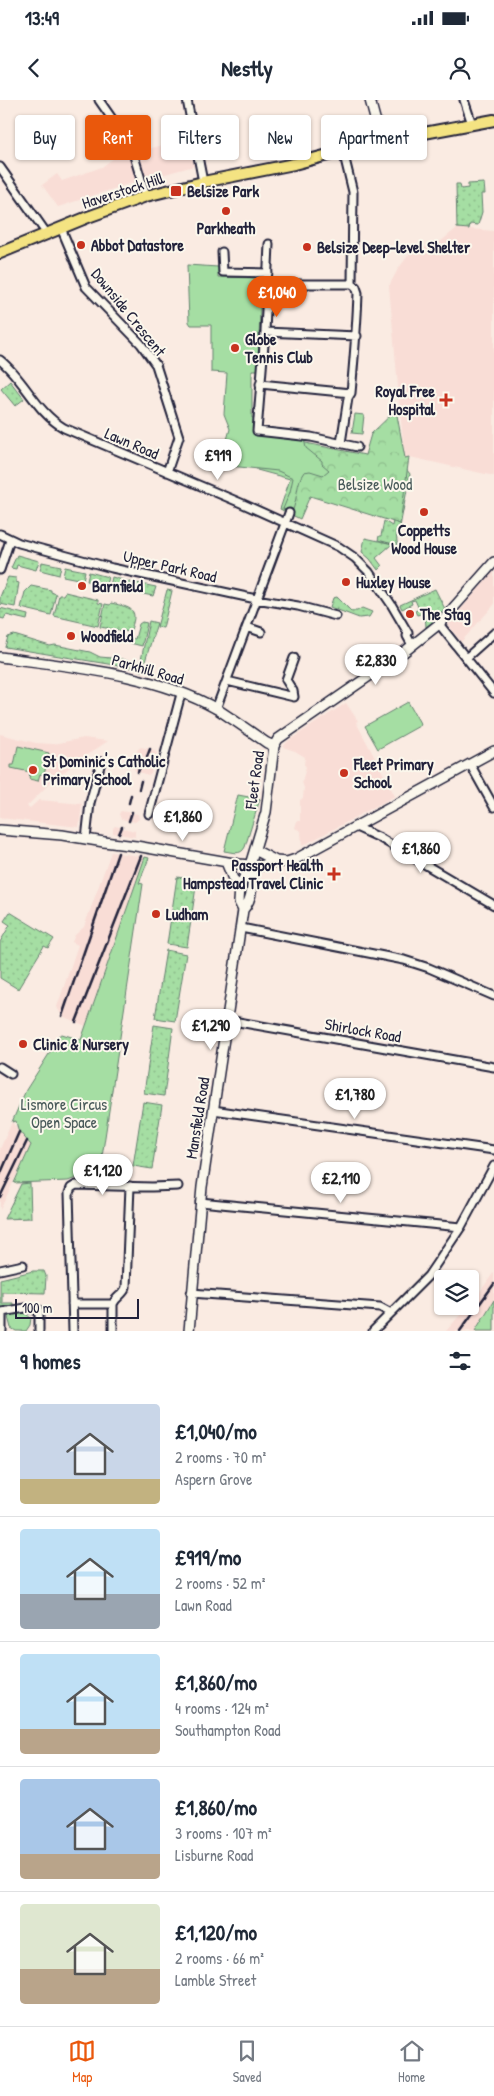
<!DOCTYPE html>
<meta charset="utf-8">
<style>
:root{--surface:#fff;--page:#f2f2f3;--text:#1f2937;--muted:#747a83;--line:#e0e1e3;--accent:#ea580c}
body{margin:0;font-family:"Patrick Hand",sans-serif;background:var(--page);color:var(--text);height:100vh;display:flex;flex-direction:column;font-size:19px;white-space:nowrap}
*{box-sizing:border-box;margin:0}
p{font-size:16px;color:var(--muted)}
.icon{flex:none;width:28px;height:28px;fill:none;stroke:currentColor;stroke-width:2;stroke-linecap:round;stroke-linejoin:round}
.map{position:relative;height:1231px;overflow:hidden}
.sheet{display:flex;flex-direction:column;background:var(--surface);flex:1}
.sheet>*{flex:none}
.guide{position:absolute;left:15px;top:15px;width:465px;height:45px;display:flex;gap:10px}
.tools{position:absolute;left:434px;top:1170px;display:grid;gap:10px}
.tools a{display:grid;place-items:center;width:45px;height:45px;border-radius:5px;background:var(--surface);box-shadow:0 1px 4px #0004;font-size:25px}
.scale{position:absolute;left:15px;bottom:12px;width:124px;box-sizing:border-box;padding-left:5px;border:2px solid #22223b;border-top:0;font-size:14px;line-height:18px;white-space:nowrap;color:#22223b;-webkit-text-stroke:4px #fbf7ec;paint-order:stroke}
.price{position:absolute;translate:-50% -42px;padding:0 11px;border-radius:18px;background:#fff;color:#222;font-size:16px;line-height:32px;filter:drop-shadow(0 1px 2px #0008)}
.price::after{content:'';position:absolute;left:50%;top:30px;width:15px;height:11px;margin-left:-8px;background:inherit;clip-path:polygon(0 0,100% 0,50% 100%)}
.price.selected{background:var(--accent);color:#fff}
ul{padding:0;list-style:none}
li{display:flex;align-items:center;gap:15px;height:125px;padding:0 20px}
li+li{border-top:1px solid var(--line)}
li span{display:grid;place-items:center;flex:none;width:140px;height:100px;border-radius:5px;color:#555}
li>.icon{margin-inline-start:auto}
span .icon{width:60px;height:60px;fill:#fffc;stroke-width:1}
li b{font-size:21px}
h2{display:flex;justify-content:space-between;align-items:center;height:60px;padding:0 20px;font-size:21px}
.chip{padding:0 18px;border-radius:5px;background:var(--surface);box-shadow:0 1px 4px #0004;font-size:18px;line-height:45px}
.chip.selected{background:var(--accent);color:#fff}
.status{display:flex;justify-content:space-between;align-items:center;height:35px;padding:0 25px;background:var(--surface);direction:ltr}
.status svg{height:14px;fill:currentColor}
header{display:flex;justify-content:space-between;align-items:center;height:65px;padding:0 20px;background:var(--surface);font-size:22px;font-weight:700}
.tabs{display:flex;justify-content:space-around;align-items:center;height:70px;border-top:1px solid var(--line);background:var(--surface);font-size:14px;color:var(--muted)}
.tabs a{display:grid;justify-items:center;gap:2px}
.tabs .selected{color:var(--accent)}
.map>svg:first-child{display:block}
.built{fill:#f9ddd6}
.grass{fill:url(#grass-dots);stroke:#64806f}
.forest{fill:url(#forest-crowns);stroke:#64806f}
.park{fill:#a5dea3;stroke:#64806f}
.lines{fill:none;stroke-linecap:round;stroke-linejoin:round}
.street-casing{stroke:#22223b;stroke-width:11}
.secondary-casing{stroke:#22223b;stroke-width:12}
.primary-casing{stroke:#22223b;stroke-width:14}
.street{stroke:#fbf7ec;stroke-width:7}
.secondary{stroke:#fbf7ec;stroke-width:9}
.primary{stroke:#f4e382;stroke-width:10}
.rail{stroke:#22223b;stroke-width:2.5}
.secondary-bridge-casing{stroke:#22223b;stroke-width:12;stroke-linecap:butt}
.secondary-bridge{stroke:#fbf7ec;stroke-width:9}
.poi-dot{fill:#c8321e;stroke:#fbf7ec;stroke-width:2}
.labels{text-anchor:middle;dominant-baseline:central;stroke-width:4;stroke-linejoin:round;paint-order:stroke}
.street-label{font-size:16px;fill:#22223b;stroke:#fbf7ec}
.poi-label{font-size:16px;font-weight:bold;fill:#22223b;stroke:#fbf7ec;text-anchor:start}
.park-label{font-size:16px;fill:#495a5a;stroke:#fbf7ec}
</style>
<div class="status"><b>13:49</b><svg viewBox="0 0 49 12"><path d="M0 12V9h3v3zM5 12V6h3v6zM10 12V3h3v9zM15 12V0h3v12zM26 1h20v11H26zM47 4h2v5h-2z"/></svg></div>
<header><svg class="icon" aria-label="back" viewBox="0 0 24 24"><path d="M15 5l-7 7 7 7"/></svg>Nestly<svg class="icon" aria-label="person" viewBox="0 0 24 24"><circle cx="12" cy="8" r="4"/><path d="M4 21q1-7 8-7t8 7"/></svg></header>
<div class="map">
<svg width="494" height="1231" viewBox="0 0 494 1231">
<defs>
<pattern id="grass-dots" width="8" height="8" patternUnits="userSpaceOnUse" patternTransform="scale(1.25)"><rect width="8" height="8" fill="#a5dea3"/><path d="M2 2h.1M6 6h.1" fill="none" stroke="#8ebe8d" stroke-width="1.8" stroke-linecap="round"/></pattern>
<pattern id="forest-crowns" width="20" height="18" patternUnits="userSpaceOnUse" patternTransform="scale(1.25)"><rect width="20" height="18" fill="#a5dea3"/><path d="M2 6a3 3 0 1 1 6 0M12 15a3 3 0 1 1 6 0" fill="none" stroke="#8ebe8d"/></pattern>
</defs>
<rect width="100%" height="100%" fill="#faebe2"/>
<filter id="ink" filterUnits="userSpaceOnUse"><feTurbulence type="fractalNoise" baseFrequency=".02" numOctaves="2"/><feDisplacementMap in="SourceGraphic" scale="10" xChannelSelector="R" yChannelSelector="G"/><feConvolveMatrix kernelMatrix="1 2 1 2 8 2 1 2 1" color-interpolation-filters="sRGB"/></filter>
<g filter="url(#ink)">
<path class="built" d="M188 39 194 66 125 85 58 107 42 85 57 74 62 81 102 67 115 57Z
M457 128 494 131V376L410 357 405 358 404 354 389 186 398 169 414 148 434 147Z
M494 471V505L461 542 448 524Z
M346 603 358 621 356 622 395 696 302 746 301 731 295 728 297 721H300V700L303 698 304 688 302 682 306 667 304 664 305 657 295 651 283 647 288 641Z
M0 634 36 643 53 644 84 638 108 641 81 659 51 682 27 706 30 708 39 700 82 704 79 727 0 718Z
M141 647 154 650 157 653 155 657 152 659 139 655 137 650Z
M137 662 151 666 152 670 151 673 148 675 135 671 133 666Z
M121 711 138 714 139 719 135 722 121 719 119 714Z
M115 726 135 731V737L113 733V728Z
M111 752 145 757 86 926 62 916 57 907 78 845 72 842 75 835 84 827Z
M12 1022 31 1045 0 1110V1049Z
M494 1172V1200L475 1231H446L468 1206H470Z"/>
<path class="grass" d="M484 83 485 94H481L482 112 478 125 470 124 469 129 457 128 456 84H460L461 89 468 88V84Z
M10 281 24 299 15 306 1 289Z
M403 365 410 374 399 432 396 431 398 452 391 445 376 458 382 466 378 470 370 459 362 452 365 438 393 444 378 440 379 436H381L384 421 392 426Z
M17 455 39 461 36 470 17 465 16 469 11 468Z
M42 462 61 466 59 475 40 470Z
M65 467 85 471 83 480 63 476Z
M89 472 108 477 106 485 87 481Z
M8 477 16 478V482L19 483 15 507 0 504V497Z
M112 477 130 482 128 491 110 486Z
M136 483 156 487 153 496 133 492Z
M31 486 51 490V492L56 494 51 515 21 508 25 492Z
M435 489 446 511 426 527 425 513 417 515 415 511 419 509 415 500 411 501 412 504 402 509 400 505Z
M167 490 172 491 163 528 157 527Z
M65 492 98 500V503L103 504 98 526 54 516 59 495H63Z
M337 497 351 511H357L362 508 372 512 369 517 359 518 330 507 333 498Z
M111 503C133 508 139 509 130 532L100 527 105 504 110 505Z
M0 508 28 515 27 520 6 515 4 519 0 518Z
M149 521 157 523 142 571 139 570Z
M142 522 147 523 142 546 122 541 123 536 135 539 139 524Z
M14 535 50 546 55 545 90 552 100 557 122 559 128 561 132 568 5 547 8 537Z
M177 777 197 780 187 847 167 844Z
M10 812 54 839 48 848 44 846 18 889 0 878V842L10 825 4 821Z
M166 850 186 854 175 921 155 918Z
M154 925 173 928 164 996 144 993Z
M143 1002 162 1005 152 1069 133 1066Z
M30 1083 31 1118 4 1119 21 1084Z
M33 1171H44L46 1176 45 1193 2 1192V1203H13V1208L0 1210V1179Z"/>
<path class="forest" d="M396 310 405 358 409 357 400 424 310 396 300 419 280 409 290 379 257 370 256 333 365 355 371 334Z"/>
<path class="park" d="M187 165 218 167V177L261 178 258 270H252V318H254V327L304 339 306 348 322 361V364L329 370 323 375 310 371 304 372C296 382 298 399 292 412L283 409 290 392 293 378 278 371 220 365 230 329 224 314 227 273 211 272V225H191L189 222Z
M355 314 364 315 362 334 352 333Z
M408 602 421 625 378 649 365 626Z
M18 646 49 653 44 675 40 674 38 681 29 679 30 672 11 668V665H14Z
M238 695 260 699 245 747C241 756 232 752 224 751Z
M145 757 149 758 139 783 143 784 99 1077 76 1078 68 1081 14 1083 31 1045 18 1030 16 1021 12 1022 26 990 56 943 58 936 62 934 81 940Z
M494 1200V1231H475Z
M22 1211 31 1218 30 1225 26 1231H16L11 1228 8 1217 10 1215Z"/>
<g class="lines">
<defs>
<path id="street" d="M99 0 131 46 146 96
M187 0 203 82
M464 0 472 24
M0 67 47 134
M61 128 86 187 141 244 156 265 179 337 167 372
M269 144 265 232 257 331 311 337 357 347
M222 152 223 172 268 173
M267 184H352
M265 232 357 236
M0 260C25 280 36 312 64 328L241 403 339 447 355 458 369 472 391 504 408 533 407 536 412 545
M260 284 351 293
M341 343 348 298 351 293C354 259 357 227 358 193L356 187 352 184 353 92 343 51
M0 434 19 443 112 468 256 499 298 506 336 516
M0 470 10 440
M439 524 494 593
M247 527 261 532
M466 558 494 533
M227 581 294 597 293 591 286 580 294 558
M216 609 289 413
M470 664 494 707
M149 714 181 594
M356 727 380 738 494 805
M86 739 90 703 101 662
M241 828 404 860 429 868 494 896
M227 920 494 967
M0 967 11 974
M213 1010 494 1050
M200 1102 461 1127
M0 1170 23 1165
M191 1193 380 1207 391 1213
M72 1204H113
M113 1204C116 1196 124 1195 126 1187L130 1086
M113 1204V1231
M2 1231V1212L25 1208 39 1210V1231
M73 1231 69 1093 71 1088 76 1085 152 1087 178 1086
M373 1231 428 1176 461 1127 494 1066"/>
<path id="secondary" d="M370 0 381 41
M0 557C71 567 153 573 217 609 234 620 251 632 267 643L274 646
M0 730 62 735 104 742
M136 746 239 764 260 766 276 761 287 762 296 759 494 651
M255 750 276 761
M226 762 233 779 240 786
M243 810 239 802 240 786 250 765 266 712 274 646 278 639 404 552 439 524 494 462
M189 1231 202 1087 243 810C253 799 254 780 250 765"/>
<path id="primary" d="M0 153 88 117 146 96 203 82 294 64 381 41 494 20"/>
</defs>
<use href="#street" class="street-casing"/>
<use href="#secondary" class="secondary-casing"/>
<use href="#primary" class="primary-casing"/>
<use href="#street" class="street"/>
<use href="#secondary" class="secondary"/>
<use href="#primary" class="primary"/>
<path class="rail" d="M147 657 150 649
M138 672 141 664
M139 689 141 681
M129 703 131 695
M129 721 132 712
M119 734 122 727
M62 916 118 753
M76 922 141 756
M0 1075 19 1032
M0 1097 27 1041
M460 1231 494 1184"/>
<defs>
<path id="secondary-bridge" d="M104 742 136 746"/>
</defs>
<use href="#secondary-bridge" class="secondary-bridge-casing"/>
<use href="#secondary-bridge" class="secondary-bridge"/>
</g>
</g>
<g class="poi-dot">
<rect x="170" y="85" width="12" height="12" rx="2.5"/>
<circle cx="226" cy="111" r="5"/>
<circle cx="81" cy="145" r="5"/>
<circle cx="307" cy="147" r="5"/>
<circle cx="235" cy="248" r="5"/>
<path d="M443.5 292.5h5v5h5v5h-5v5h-5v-5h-5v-5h5z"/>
<circle cx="424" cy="412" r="5"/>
<circle cx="346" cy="482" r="5"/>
<circle cx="82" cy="486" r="5"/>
<circle cx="410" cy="514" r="5"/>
<circle cx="71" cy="536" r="5"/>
<circle cx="33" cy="670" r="5"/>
<circle cx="344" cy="673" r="5"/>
<path d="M331.5 766.5h5v5h5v5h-5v5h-5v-5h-5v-5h5z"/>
<circle cx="156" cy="814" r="5"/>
<circle cx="23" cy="944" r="5"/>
</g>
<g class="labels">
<g class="street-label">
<text transform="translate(123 90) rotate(-18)">Haverstock Hill</text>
<text transform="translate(129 212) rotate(51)">Downside Crescent</text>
<text transform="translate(132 343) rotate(23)">Lawn Road</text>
<text transform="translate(170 466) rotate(13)">Upper Park Road</text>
<text transform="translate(148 569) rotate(16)">Parkhill Road</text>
<text transform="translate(254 680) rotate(-82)">Fleet Road</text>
<text transform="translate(363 930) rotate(10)">Shirlock Road</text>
<text transform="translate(197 1018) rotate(-81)">Mansfield Road</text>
</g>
<g class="poi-label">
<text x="187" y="91">Belsize Park</text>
<text x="226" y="128" text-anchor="middle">Parkheath</text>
<text x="91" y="145">Abbot Datastore</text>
<text x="317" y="147">Belsize Deep-level Shelter</text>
<text x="245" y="239">Globe<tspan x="245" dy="18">Tennis Club</tspan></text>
<text x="435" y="291" text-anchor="end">Royal Free<tspan x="435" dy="18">Hospital</tspan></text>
<text x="424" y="430" text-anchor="middle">Coppetts<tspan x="424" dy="18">Wood House</tspan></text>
<text x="356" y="482">Huxley House</text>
<text x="92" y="486">Barnfield</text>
<text x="420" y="514">The Stag</text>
<text x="81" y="536">Woodfield</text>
<text x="43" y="661">St Dominic's Catholic<tspan x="43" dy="18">Primary School</tspan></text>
<text x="354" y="664">Fleet Primary<tspan x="354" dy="18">School</tspan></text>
<text x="323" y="765" text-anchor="end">Passport Health<tspan x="323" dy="18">Hampstead Travel Clinic</tspan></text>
<text x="166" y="814">Ludham</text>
<text x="33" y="944">Clinic &amp; Nursery</text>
</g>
<g class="park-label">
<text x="375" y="384">Belsize Wood</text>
<text x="64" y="1004">Lismore Circus<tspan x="64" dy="18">Open Space</tspan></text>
</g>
</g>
</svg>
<div class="tools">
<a><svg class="icon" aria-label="layers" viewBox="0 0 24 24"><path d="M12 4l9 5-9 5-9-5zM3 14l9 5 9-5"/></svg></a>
</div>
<div class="scale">100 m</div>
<b class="price selected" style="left:277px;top:218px">£1,040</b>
<b class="price" style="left:218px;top:381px">£919</b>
<b class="price" style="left:376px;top:586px">£2,830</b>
<b class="price" style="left:183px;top:742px">£1,860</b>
<b class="price" style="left:421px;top:774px">£1,860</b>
<b class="price" style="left:211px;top:951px">£1,290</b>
<b class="price" style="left:355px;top:1020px">£1,780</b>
<b class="price" style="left:103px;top:1096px">£1,120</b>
<b class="price" style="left:341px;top:1104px">£2,110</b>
<div class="guide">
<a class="chip">Buy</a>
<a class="chip selected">Rent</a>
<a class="chip">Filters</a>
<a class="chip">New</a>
<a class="chip">Apartment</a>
</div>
</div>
<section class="sheet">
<h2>9 homes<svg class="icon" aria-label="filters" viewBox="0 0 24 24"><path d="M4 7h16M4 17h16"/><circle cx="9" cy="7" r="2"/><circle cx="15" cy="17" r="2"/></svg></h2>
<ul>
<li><span style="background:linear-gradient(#c9d6e8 75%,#c2b280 0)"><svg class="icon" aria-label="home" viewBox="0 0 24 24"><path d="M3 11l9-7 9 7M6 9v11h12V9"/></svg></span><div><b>£1,040/mo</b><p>2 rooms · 70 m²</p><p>Aspern Grove</p></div></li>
<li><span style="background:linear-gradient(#bfe0f5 65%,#9aa5b1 0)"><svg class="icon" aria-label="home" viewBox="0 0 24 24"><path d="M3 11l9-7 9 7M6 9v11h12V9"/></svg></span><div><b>£919/mo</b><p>2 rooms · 52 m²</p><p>Lawn Road</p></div></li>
<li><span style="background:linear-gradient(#bfe0f5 75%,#b9a48a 0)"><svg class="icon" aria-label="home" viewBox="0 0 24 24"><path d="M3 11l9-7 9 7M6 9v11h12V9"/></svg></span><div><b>£1,860/mo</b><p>4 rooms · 124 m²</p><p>Southampton Road</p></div></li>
<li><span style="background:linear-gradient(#a9c7e8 75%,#b9a48a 0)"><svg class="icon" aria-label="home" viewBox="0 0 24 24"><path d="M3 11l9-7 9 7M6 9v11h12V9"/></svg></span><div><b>£1,860/mo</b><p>3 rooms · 107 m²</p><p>Lisburne Road</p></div></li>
<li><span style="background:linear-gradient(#dfe7d0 65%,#b9a48a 0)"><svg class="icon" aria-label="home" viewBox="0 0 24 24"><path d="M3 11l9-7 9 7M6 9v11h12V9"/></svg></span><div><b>£1,120/mo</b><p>2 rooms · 66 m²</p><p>Lamble Street</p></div></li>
</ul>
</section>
<nav class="tabs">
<a class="selected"><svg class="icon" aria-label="map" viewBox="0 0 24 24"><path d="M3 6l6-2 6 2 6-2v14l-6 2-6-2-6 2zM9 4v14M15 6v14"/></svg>Map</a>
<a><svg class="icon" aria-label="saved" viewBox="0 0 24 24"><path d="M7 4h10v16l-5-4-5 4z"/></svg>Saved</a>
<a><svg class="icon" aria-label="home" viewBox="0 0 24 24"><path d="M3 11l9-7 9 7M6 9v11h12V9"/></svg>Home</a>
</nav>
